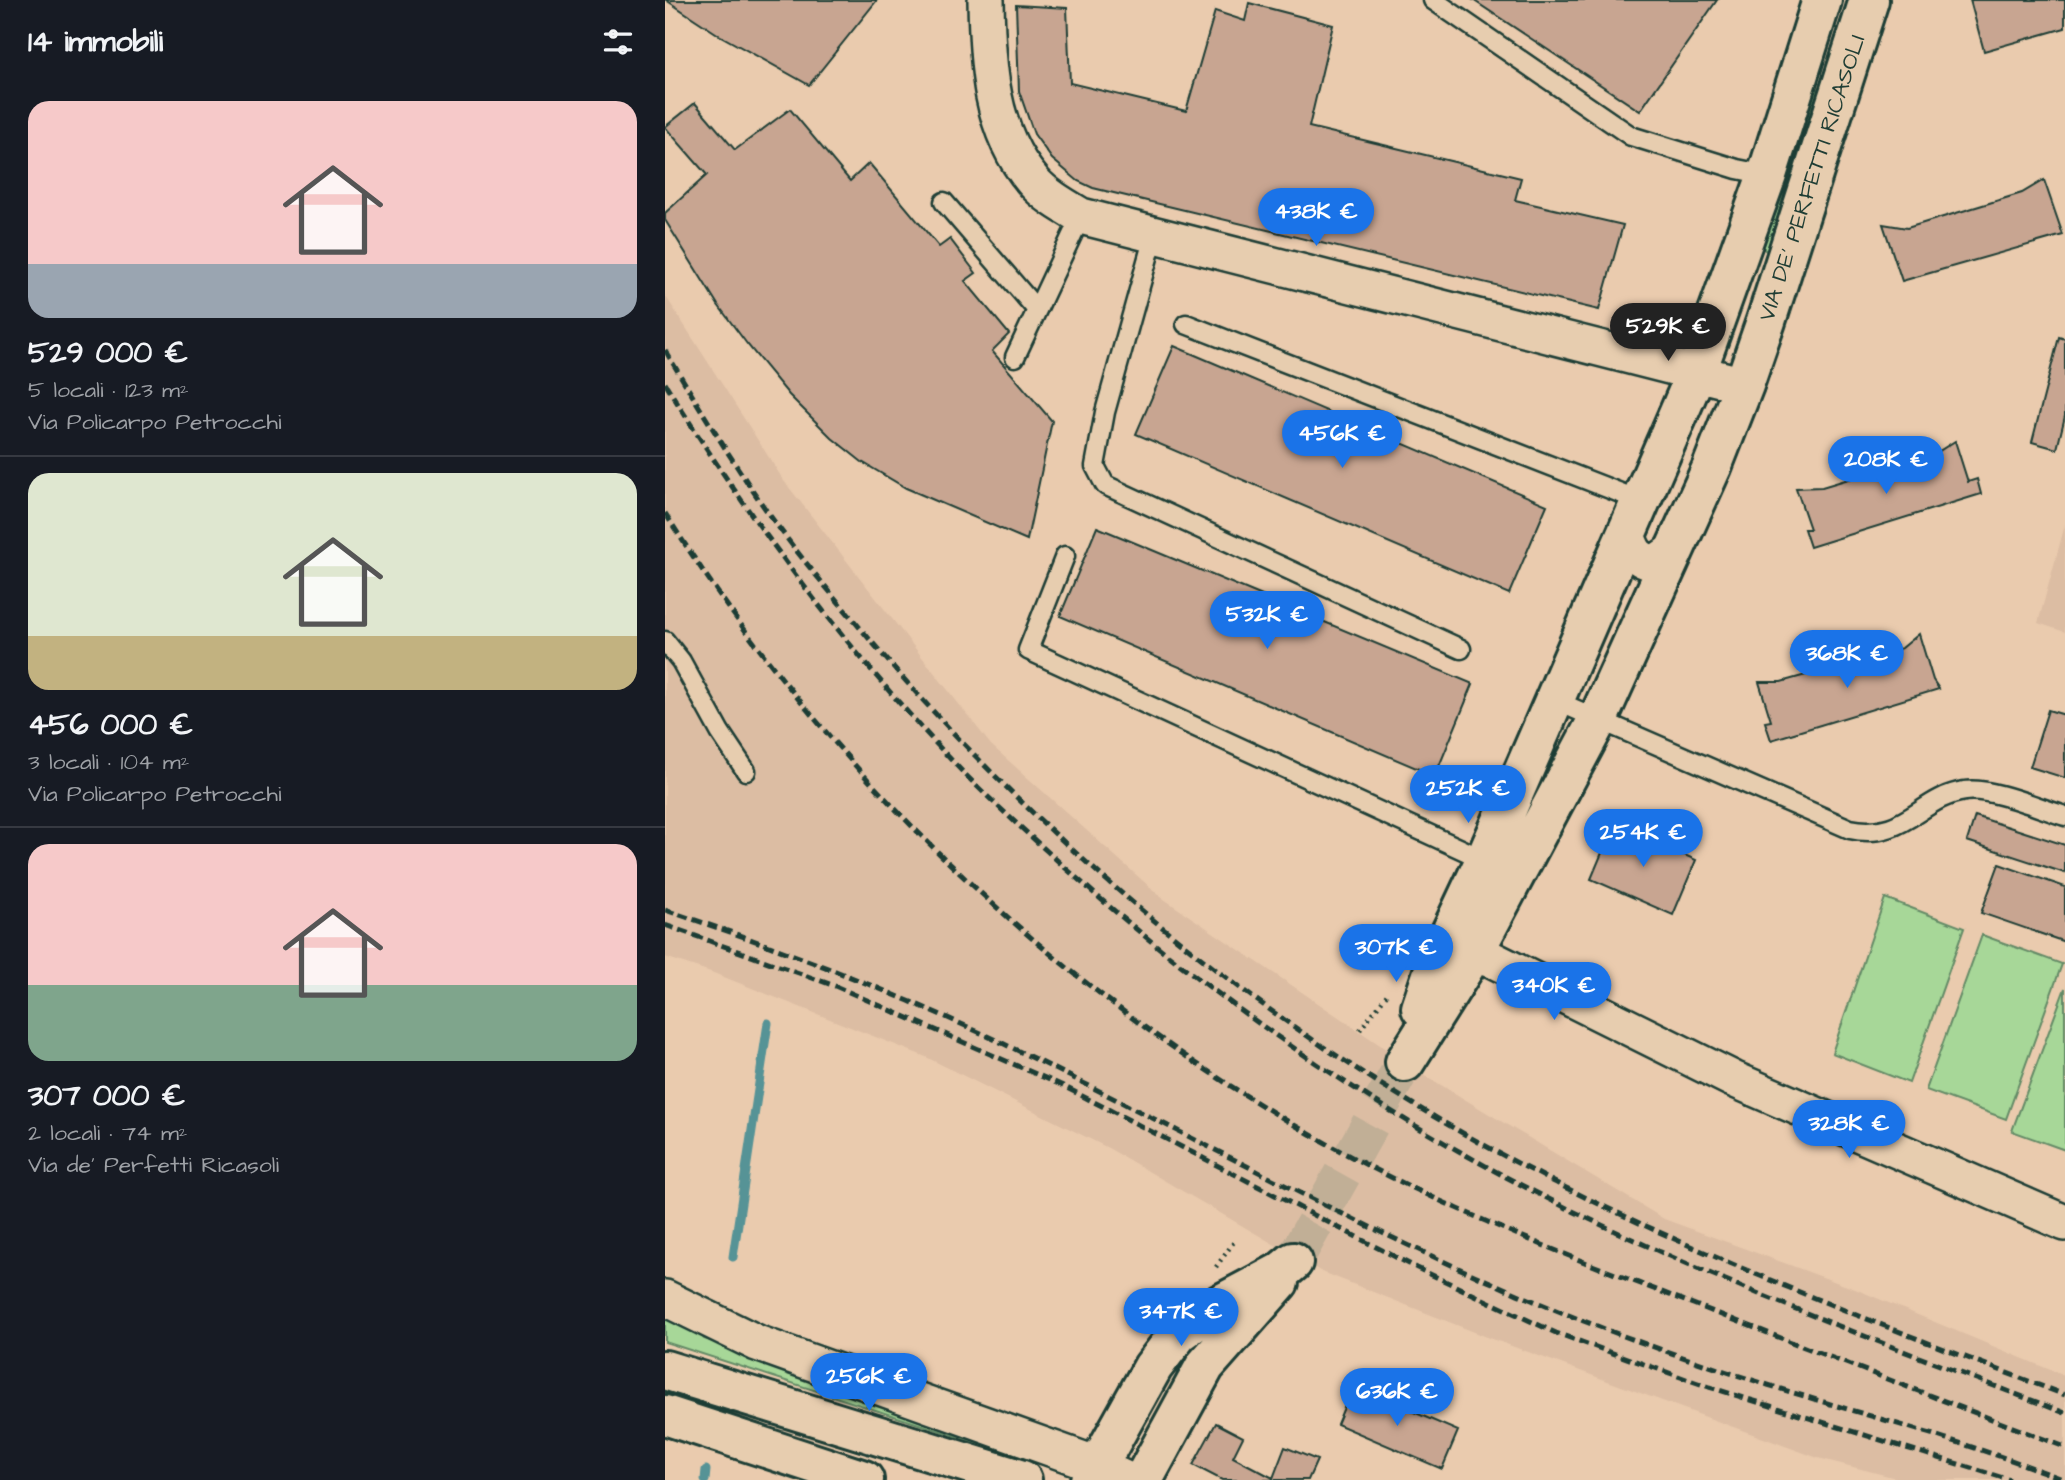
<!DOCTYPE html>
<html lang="it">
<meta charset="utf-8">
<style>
:root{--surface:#171b24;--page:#242831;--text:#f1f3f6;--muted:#9ea1a6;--line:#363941;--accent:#1a73e8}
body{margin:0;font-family:"Architects Daughter",sans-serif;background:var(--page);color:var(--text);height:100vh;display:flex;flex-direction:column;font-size:26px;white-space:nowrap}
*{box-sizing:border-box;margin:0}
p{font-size:23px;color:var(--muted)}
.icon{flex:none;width:38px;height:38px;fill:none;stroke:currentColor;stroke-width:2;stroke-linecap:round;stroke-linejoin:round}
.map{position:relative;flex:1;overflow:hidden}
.details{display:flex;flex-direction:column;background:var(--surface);width:665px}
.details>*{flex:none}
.price{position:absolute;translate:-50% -60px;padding:0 16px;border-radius:24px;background:var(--accent);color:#fff;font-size:23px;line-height:46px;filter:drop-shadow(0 2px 4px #0008)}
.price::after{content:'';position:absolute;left:50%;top:42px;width:21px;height:16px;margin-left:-10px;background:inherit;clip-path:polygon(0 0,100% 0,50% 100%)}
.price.on{background:#222;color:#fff}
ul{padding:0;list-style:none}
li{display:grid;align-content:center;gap:14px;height:371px;padding:0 28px}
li+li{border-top:2px solid var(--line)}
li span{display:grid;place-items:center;height:217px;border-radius:21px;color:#555}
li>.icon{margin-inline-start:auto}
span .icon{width:126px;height:126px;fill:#fffc;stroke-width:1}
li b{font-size:30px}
h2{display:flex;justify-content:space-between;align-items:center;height:84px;padding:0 28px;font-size:30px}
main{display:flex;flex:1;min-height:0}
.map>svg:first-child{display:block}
.built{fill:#dcbda3}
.green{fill:#a7d798;stroke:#638a66;stroke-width:2}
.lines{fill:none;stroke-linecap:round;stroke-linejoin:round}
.stream{stroke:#579396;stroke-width:9}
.building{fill:#c8a591;stroke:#1f3d34;stroke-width:2}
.secondary-tunnel{stroke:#c1af96;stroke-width:38;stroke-dasharray:38 19;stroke-linecap:butt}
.lane-casing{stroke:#1f3d34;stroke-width:23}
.street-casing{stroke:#1f3d34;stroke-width:40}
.secondary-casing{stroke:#1f3d34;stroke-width:44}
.primary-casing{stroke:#1f3d34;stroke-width:44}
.path{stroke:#1f3d34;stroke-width:4.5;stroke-dasharray:2 5;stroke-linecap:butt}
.lane{stroke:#e7cdaf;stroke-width:18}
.street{stroke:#e7cdaf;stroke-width:35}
.secondary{stroke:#e7cdaf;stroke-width:38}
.primary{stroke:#e7cdaf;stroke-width:38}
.rail{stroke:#1f3d34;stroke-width:5;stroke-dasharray:10 5;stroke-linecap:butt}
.labels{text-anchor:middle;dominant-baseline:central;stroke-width:5;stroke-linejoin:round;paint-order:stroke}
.street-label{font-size:23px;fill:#1f3d34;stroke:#e7cdaf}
</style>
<main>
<section class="details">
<h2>14 immobili<svg class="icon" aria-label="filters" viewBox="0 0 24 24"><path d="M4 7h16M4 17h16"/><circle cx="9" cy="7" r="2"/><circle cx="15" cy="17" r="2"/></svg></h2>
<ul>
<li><span style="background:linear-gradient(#f6c9c9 75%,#9aa5b1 0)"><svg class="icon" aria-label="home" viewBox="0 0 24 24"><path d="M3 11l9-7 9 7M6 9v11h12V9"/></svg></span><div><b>529 000 €</b><p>5 locali · 123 m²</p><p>Via Policarpo Petrocchi</p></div></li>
<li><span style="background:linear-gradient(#dfe7d0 75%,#c2b280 0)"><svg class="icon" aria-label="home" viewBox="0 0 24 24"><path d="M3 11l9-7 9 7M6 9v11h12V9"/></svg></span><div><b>456 000 €</b><p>3 locali · 104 m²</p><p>Via Policarpo Petrocchi</p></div></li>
<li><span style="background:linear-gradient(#f6c9c9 65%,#7fa58c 0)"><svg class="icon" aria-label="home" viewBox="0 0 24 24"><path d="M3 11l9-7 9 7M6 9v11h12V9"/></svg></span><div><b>307 000 €</b><p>2 locali · 74 m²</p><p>Via de' Perfetti Ricasoli</p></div></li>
</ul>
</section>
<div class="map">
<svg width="1400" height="1480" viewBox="0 0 1400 1480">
<rect width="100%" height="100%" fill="#eacbae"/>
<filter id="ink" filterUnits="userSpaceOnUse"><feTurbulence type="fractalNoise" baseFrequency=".0143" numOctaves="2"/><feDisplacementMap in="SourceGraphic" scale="14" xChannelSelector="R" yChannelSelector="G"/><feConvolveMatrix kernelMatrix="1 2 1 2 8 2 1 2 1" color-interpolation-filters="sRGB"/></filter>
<g filter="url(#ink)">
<path class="built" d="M0 295 119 481 326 745 496 897 761 1076 999 1219 1190 1289 1400 1376V1480H1239L1153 1458 822 1337 655 1271 445 1149 261 1057 46 972 0 957Z
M1400 525V632L1373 623Z"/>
<path class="green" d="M1149 89H1152L1155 92 1103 253 1096 246Z
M1220 898 1299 928 1244 1083 1167 1053Z
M1317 935 1397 964 1341 1119 1261 1090Z
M1400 988V1150L1347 1131Z
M0 1311 22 1319 39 1339 282 1421 418 1477 0 1342Z"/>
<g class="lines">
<path class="stream" d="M68 1257 103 1023
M40 1480 41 1470"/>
</g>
<path class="building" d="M1 0H212L144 85 54 35Z
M808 0H1052L975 111Z
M1305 0H1400V28L1319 51Z
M584 3 668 25 644 127 856 178 850 200 958 225 934 310 428 188 413 181 387 159 369 134 354 91 351 5 402 8 405 83 521 111 550 11 580 21Z
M30 103 70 150 125 109 185 181 204 163 274 247 285 239 311 273 300 281 344 334 327 351 387 421 362 540 241 488 197 462 167 438 124 395 82 344 53 305 0 220V213L42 175 0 127Z
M1379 180 1398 235 1237 281 1218 224 1242 228 1357 193Z
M1394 337 1400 339V416L1392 449 1367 442Z
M509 346 882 505 844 594 471 434Z
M1290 441 1303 482 1312 479 1316 494 1145 547 1139 529H1145L1131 488 1157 487 1271 453Z
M432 527 808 684 770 776 395 616Z
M1254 634 1268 680 1274 689 1106 740 1100 722 1106 721 1094 682H1116L1237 648Z
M1383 710 1400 715V778L1365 767Z
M1310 816 1400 845V873L1302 841Z
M949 824 1031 860 1008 915 926 879Z
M1334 864 1400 887V942L1316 913Z
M688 1386 793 1431 777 1469 672 1424Z
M551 1423 578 1437 568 1457 608 1478 620 1447 652 1460 643 1480H557L528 1465Z"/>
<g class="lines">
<path class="secondary-tunnel" d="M631 1257 740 1062"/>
<defs>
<path id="lane" d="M768 0 966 136 1072 169 1102 175
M279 202 372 310
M489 236 440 412 430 466 440 485 796 649
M521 324 976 501
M350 357 416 216
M400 556 363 650 820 860
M0 641 16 661 55 732 81 771
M889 700 1185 829C1240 841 1255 797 1300 791 1325 787 1374 808 1400 816"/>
<path id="street" d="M321 0C322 63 325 131 368 181 381 196 399 206 416 216L1079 385
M962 533C966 549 972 563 992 562L1009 550
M784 938 1068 1079 1400 1223
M0 1298 92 1343 416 1459 462 1480"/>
<path id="secondary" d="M756 1008 770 966 820 860 1032 371 1102 175 1157 0
M740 1062 809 952 933 719 1047 467 1079 385 1101 321 1204 0
M425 1480 488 1367 514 1333 550 1307 616 1272 628 1262
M478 1480 540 1366 614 1282"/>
<path id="primary" d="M0 1370 357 1480
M0 1415 199 1480"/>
</defs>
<use href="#lane" class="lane-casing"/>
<use href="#street" class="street-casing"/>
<use href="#secondary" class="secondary-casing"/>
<use href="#primary" class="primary-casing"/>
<path class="path" d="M695 1030 723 993
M551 1267 571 1239"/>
<use href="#lane" class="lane"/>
<use href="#street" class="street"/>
<use href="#secondary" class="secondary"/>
<use href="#primary" class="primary"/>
<path class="rail" d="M0 350C34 407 68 463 106 517 134 556 165 592 196 629 358 823 551 988 768 1116 967 1233 1185 1313 1400 1395
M0 383C84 520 182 650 292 766 321 796 352 824 383 852 522 980 675 1088 841 1177 1020 1272 1211 1340 1400 1413
M0 513C168 780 401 1002 679 1153 791 1213 910 1259 1028 1304 1152 1352 1276 1400 1400 1447
M0 910C113 947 225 990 333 1041 499 1121 662 1212 832 1285 920 1324 1011 1356 1103 1385 1202 1416 1303 1442 1400 1480
M0 925 170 986 396 1085 752 1268 891 1333 1044 1387 1345 1480"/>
</g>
</g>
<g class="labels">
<g class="street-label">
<text transform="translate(1147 178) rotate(-72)">VIA DE' PERFETTI RICASOLI</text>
</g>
</g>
</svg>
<b class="price" style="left:651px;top:248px">438K €</b>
<b class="price on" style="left:1003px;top:363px">529K €</b>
<b class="price" style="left:677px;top:470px">456K €</b>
<b class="price" style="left:1221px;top:496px">208K €</b>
<b class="price" style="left:602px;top:651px">532K €</b>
<b class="price" style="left:1182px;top:690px">368K €</b>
<b class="price" style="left:803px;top:825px">252K €</b>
<b class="price" style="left:978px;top:869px">254K €</b>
<b class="price" style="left:731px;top:984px">307K €</b>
<b class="price" style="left:889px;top:1022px">340K €</b>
<b class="price" style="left:1184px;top:1160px">328K €</b>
<b class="price" style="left:516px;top:1348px">347K €</b>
<b class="price" style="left:204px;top:1413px">256K €</b>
<b class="price" style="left:732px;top:1428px">636K €</b>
</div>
</main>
